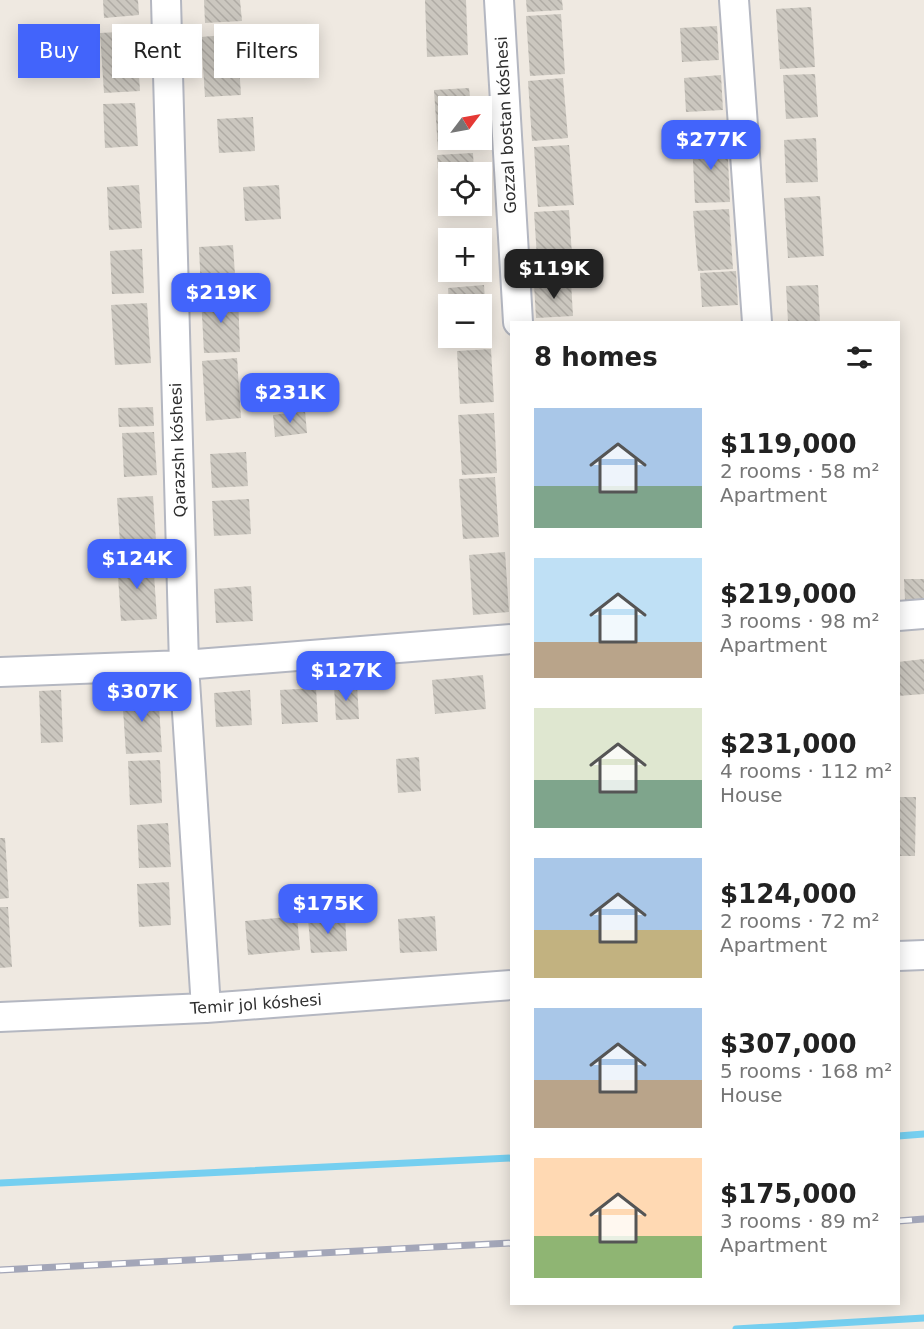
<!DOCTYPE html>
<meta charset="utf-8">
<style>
:root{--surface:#fff;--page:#f2f2f2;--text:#222;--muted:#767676;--accent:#4264fb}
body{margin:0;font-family:"DejaVu Sans",sans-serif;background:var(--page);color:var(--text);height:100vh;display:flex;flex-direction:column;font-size:22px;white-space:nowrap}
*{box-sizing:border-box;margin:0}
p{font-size:20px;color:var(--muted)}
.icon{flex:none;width:33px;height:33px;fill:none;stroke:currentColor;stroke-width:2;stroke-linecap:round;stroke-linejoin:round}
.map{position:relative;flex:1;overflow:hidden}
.panel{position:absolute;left:510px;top:321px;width:390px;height:984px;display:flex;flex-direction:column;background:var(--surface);border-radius:0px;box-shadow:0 3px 15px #0003}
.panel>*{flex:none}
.hud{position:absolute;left:18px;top:24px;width:402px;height:54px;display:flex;gap:12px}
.needle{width:39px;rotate:58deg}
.buttons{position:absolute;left:438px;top:96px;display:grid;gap:12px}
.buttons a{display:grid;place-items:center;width:54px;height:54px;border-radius:0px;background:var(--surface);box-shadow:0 3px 15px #0003;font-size:30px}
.price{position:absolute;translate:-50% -51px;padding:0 14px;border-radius:12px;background:var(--accent);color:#fff;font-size:20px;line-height:39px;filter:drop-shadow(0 2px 3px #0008)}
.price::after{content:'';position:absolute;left:50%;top:36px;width:18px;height:14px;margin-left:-9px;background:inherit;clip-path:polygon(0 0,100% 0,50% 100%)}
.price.selected{background:#222;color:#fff}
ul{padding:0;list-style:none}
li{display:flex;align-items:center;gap:18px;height:150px;padding:0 24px}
li span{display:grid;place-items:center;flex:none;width:168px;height:120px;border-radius:0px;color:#555}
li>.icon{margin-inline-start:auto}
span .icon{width:72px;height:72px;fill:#fffc;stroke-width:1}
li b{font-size:26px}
h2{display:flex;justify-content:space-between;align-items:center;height:72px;padding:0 24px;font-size:26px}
.tag{padding:0 21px;border-radius:0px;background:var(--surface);box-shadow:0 3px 15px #0003;font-size:21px;line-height:54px}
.tag.selected{background:var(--accent);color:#fff}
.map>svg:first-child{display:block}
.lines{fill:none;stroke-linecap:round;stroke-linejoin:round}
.stream{stroke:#75cff0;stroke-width:7}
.building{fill:url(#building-back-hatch)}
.minor-casing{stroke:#b4b7c1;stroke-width:32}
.minor{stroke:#fff;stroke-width:28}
.rail-casing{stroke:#a3a6b8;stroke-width:7}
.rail{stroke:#fff;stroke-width:4.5;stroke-dasharray:14;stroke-linecap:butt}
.labels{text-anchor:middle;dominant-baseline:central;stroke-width:6;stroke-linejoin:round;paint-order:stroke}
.street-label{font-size:16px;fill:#2e2e2e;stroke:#fff}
</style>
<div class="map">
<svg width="924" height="1329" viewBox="0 0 924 1329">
<defs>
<pattern id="building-back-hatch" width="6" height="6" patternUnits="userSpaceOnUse" patternTransform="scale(1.5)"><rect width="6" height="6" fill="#cbc7bf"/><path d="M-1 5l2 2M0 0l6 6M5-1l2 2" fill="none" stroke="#afaba4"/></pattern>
</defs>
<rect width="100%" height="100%" fill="#efe9e1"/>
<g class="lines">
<path class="stream" d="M898 1136 924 1134
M0 1183 512 1158
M736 1329 924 1318"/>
</g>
<path class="building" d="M103 0H138L139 15 104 18Z
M204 0H240L242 21 205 23Z
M425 0H466L468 55 427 57Z
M526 0H562L563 10 527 12Z
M811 7 815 67 780 69 776 9Z
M561 14 565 74 530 76 526 16Z
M717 26 719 60 682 62 680 28Z
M136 31 140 91 104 93 100 33Z
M237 34 241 95 205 97 201 37Z
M815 74 818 117 786 119 783 75Z
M721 75 723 110 686 112 684 78Z
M563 78 568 138 532 141 528 81Z
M469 88 471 106H448V140H473V147L438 150 434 90Z
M135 103 138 146 105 148 103 104Z
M253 117 255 151 219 153 217 119Z
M816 138 818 182 786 183 784 140Z
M727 139 730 202 695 203 692 140Z
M569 145 574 205 538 207 534 147Z
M473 153 474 172H448V206H476L477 213 441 215 437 155Z
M139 185 142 228 109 230 107 187Z
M279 185 281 219 245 221 243 187Z
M820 196 824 256 788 258 784 198Z
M729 209 733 269 698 271 693 211Z
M569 210 573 270 538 272 534 212Z
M480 233V238H448V235Z
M233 245 236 290 201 291 199 247Z
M142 249 144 293 112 294 110 251Z
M736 271 738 305 702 307 700 273Z
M450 272H482V277L450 278Z
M571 282 573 316 536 318 534 284Z
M484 285 488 345 452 348V338H482V304H449L448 288Z
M818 285 820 322H788L786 286Z
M238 294 240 352 204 353 201 296Z
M147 303 151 363 115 365 111 305Z
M491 349 494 402 460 404 457 351Z
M237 358 241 418 206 421 202 361Z
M153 407 154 426 119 427 118 408Z
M305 411 307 433 275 437 273 415Z
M494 413 497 473 462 475 458 415Z
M154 432 157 475 124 477 122 433Z
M246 452 248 486 212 488 210 454Z
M495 477 499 537 463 539 459 479Z
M153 496 157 556 121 558 117 498Z
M249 499 251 534 214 536 212 501Z
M505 552 509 612 473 615 469 555Z
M153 559 157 619 121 621 117 561Z
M904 579H924V599L905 600Z
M251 586 253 621 216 623 214 589Z
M924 659V694L898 696V662Z
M483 675 486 709 435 714 432 680Z
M357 685 359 719 336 720 334 686Z
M316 688 318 722 282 724 280 690Z
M61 690 63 742 41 743 39 691Z
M250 690 252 725 216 727 214 693Z
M158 692 162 752 126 754 122 694Z
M419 757 421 791 398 793 396 759Z
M160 760 162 803 130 805 128 761Z
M898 797H916L915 856H898Z
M168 823 171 867 139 868 137 825Z
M0 838H5L9 898 0 899Z
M169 882 171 925 139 927 137 884Z
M0 907H8L12 967 0 968Z
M297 916 300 950 248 955 245 921Z
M435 916 437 951 400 953 398 919Z
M345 917 347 951 311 953 308 919Z"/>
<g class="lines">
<defs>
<path id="minor" d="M166 0 184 665 206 1008
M499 0 518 322
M734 0 757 322
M898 616 924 614
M0 672 184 665 512 639
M898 956 924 955
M0 1017 206 1008 512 985"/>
</defs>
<use href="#minor" class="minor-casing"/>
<use href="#minor" class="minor"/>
<defs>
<path id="rail" d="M898 1221 924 1219
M0 1270 512 1243"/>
</defs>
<use href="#rail" class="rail-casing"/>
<use href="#rail" class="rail"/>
</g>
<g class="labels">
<g class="street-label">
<text transform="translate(506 125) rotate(-93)">Gozzal bostan kóshesi</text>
<text transform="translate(178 450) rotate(-92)">Qarazshı kóshesi</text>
<text transform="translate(256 1004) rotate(-4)">Temir jol kóshesi</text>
</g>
</g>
</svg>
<div class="buttons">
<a><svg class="needle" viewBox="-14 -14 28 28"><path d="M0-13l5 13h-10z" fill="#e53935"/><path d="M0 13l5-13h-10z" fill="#767676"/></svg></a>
<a><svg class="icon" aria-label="locate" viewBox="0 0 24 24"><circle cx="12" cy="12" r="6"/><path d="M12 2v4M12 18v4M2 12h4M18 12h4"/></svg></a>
<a>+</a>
<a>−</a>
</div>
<b class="price" style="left:711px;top:171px">$277K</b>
<b class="price selected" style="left:554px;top:300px">$119K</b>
<b class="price" style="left:221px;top:324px">$219K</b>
<b class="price" style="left:290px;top:424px">$231K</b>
<b class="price" style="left:137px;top:590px">$124K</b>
<b class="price" style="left:346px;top:702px">$127K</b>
<b class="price" style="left:142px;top:723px">$307K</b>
<b class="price" style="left:328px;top:935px">$175K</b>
<div class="hud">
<a class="tag selected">Buy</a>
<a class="tag">Rent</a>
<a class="tag">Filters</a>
</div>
<section class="panel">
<h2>8 homes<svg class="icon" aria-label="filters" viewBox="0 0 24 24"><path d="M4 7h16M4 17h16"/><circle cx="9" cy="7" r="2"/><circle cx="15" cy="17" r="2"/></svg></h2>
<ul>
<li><span style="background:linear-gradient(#a9c7e8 65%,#7fa58c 0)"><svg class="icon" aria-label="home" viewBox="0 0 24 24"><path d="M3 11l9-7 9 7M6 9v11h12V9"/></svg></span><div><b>$119,000</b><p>2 rooms · 58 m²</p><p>Apartment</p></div></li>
<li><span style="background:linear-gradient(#bfe0f5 70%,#b9a48a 0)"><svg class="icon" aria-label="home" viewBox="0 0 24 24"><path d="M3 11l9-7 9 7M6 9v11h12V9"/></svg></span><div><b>$219,000</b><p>3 rooms · 98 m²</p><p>Apartment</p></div></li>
<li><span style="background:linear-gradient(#dfe7d0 60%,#7fa58c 0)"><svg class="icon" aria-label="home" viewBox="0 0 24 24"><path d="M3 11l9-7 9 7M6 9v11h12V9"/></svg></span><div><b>$231,000</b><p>4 rooms · 112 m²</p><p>House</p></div></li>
<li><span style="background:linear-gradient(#a9c7e8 60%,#c2b280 0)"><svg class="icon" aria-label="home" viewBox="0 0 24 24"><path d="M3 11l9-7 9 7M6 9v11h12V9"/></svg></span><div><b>$124,000</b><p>2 rooms · 72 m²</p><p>Apartment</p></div></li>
<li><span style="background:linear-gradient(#a9c7e8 60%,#b9a48a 0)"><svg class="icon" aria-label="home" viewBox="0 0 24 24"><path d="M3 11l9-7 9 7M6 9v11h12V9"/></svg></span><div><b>$307,000</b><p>5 rooms · 168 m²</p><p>House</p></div></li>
<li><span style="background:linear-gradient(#ffd9b3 65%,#8fb573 0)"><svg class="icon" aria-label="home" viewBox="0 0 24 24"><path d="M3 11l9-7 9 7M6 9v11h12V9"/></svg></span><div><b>$175,000</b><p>3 rooms · 89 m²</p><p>Apartment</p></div></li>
</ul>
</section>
</div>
